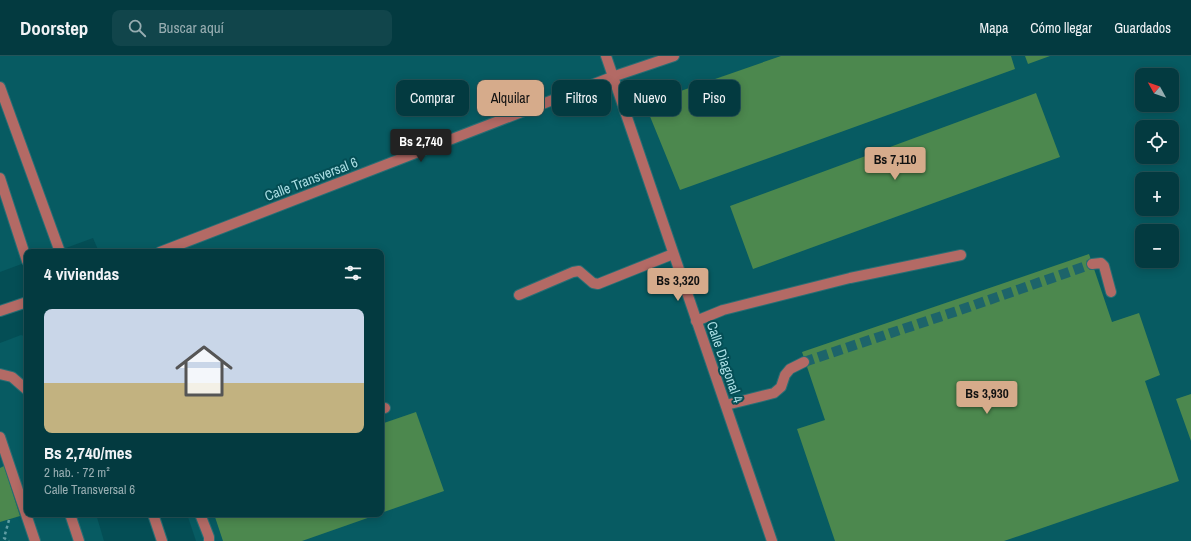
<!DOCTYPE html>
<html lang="es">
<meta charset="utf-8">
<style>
:root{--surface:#033a40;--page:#11454b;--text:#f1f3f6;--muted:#97adb1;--line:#245459;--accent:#d6ab8b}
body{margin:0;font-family:"Archivo Narrow",sans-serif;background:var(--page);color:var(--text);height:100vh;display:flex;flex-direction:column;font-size:15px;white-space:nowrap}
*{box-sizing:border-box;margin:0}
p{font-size:13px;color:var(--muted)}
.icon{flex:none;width:22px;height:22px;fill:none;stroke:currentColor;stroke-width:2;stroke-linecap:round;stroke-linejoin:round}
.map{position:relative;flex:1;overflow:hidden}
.sheet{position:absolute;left:24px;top:193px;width:360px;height:268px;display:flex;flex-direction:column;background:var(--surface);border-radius:8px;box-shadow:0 2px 10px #0003,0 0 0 1px var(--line)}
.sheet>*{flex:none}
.banner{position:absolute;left:396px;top:24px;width:380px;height:36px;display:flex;gap:8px}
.needle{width:26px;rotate:310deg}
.tools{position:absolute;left:1135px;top:12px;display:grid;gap:8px}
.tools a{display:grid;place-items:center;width:44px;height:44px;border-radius:8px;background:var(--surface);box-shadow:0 2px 10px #0003,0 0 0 1px var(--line);font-size:20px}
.price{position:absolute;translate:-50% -34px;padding:0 9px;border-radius:4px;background:var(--accent);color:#111;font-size:13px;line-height:26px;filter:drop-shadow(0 1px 2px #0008)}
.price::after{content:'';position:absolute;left:50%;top:24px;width:12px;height:9px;margin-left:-6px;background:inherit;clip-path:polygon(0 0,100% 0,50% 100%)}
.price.on{background:#222;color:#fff}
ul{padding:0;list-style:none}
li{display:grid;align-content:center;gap:8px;height:212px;padding:0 20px}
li+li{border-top:1px solid var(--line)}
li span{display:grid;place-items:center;height:124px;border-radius:8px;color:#555}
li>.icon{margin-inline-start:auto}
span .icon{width:72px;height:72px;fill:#fffc;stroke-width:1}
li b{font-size:17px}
h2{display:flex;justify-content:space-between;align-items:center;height:48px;padding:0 20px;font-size:17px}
.tag{padding:0 14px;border-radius:8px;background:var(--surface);box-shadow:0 2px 10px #0003,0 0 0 1px var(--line);font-size:14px;line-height:36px}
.tag.on{background:var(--accent);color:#111}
header{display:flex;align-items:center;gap:24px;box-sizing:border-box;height:56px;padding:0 20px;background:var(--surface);border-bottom:1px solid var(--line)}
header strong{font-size:19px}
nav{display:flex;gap:22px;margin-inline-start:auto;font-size:14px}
.search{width:280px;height:36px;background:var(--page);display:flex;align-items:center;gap:10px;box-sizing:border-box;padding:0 14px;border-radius:8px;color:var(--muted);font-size:15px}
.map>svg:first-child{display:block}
.built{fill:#075b62;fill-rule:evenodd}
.building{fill:#4c884e}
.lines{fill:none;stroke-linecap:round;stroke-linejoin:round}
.minor-tunnel{stroke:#1d646a;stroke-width:10;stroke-dasharray:10 5;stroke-linecap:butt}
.minor-casing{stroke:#296e74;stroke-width:12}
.path{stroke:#5f9da3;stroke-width:2.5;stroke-dasharray:3 3;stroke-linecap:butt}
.minor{stroke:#b36a65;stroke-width:10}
.labels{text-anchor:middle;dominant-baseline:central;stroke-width:4;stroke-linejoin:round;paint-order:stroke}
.street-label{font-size:14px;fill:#aadee4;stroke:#044e55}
</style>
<header>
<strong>Doorstep</strong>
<div class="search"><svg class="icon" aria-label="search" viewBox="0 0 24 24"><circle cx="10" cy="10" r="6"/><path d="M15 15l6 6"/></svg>Buscar aquí</div>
<nav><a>Mapa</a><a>Cómo llegar</a><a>Guardados</a></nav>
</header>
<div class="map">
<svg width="1191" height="485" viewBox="0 0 1191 485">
<rect width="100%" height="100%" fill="#044e55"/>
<path class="built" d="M0 0H1191V485H196L187 458H381V196H99L93 182 55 196H27V206L0 216ZM1142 19H1172V49H1142ZM1142 71H1172V101H1142ZM1142 123H1172V153H1142ZM1142 175H1172V205H1142Z
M21 279 27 281V458H96L104 485H0V287Z"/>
<path class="building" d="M781 0H1011L1015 13 680 134 649 58V46Z
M1025 0H1050L1028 8Z
M1036 37 1060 101 753 213 730 150Z
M1089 198 1112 266 1139 257 1160 319 1145 325 1179 425 1004 485H835L797 373 825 364 802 296Z
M1191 338V385L1176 343Z
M416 356 444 435 381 457V368Z
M4 410 20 460 0 466V412Z
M214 458H379L302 485H223Z"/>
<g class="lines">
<path class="minor-tunnel" d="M804 306 960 254 1092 208"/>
<defs>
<path id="minor" d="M606 0 772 485
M0 31 60 196
M0 122 27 205
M160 196 612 21 674 0
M1092 208 1101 207 1104 210 1111 236
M519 239 573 216 579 215 593 227 598 228 673 198
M0 255 27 246
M696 265 723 254 850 222 961 199
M0 318 12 321 27 334
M726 349 774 337 781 331 785 319 790 313 804 306
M381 353 385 352
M0 381 35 485
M70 458 79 485
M153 458 162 485
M200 458 209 481V485"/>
</defs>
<use href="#minor" class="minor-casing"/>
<path class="path" d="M9 464 4 482 9 485"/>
<use href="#minor" class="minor"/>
</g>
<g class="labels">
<g class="street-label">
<text transform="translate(311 123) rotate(-21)">Calle Transversal 6</text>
<text transform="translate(725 306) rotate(71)">Calle Diagonal 4</text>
</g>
</g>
</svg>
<div class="tools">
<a><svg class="needle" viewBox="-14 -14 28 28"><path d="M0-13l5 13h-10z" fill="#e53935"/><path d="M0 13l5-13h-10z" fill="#97adb1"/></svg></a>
<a><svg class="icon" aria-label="locate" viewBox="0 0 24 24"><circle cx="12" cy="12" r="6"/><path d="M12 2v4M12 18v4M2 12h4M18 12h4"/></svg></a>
<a>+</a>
<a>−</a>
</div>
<b class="price on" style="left:421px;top:107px">Bs 2,740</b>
<b class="price" style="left:895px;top:125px">Bs 7,110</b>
<b class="price" style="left:678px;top:246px">Bs 3,320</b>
<b class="price" style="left:987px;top:359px">Bs 3,930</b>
<div class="banner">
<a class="tag">Comprar</a>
<a class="tag on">Alquilar</a>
<a class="tag">Filtros</a>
<a class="tag">Nuevo</a>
<a class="tag">Piso</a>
</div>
<section class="sheet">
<h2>4 viviendas<svg class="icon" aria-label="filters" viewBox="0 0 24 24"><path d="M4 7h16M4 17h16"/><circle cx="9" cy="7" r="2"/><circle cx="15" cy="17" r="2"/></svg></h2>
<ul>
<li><span style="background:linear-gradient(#c9d6e8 60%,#c2b280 0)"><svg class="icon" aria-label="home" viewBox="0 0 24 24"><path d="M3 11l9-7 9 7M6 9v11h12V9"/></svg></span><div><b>Bs 2,740/mes</b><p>2 hab. · 72 m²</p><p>Calle Transversal 6</p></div></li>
</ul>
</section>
</div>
